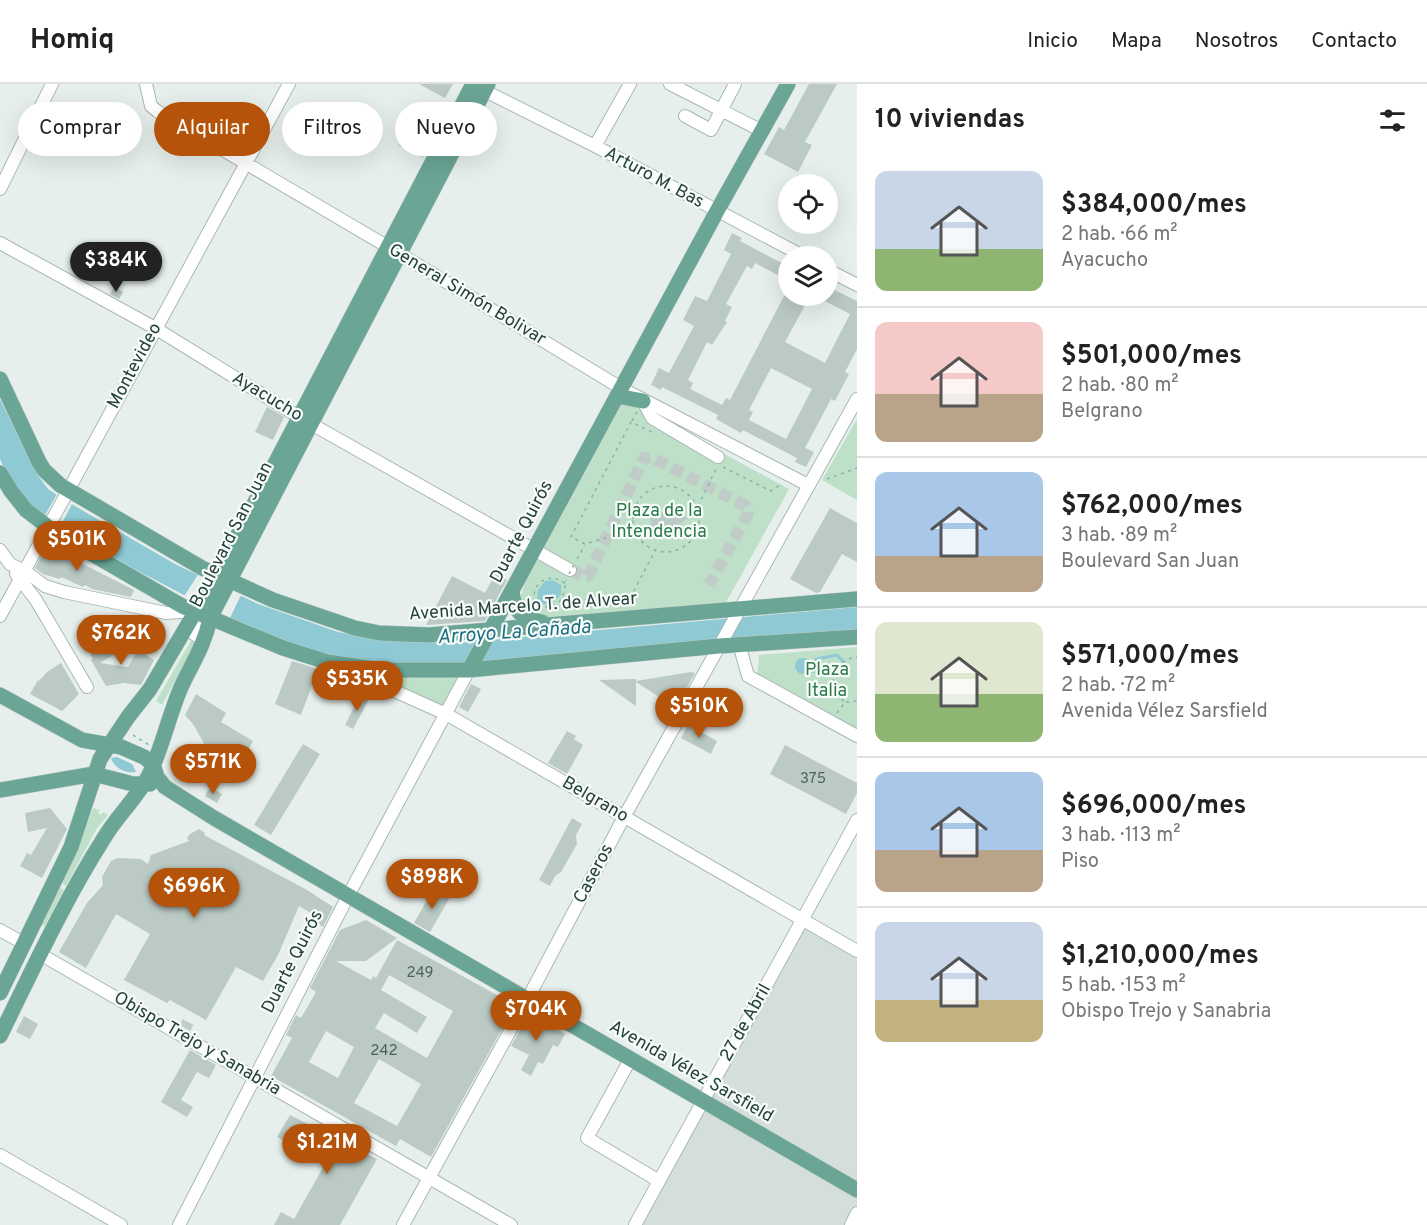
<!DOCTYPE html>
<html lang="es">
<meta charset="utf-8">
<style>
:root{--surface:#fff;--page:#f6f6f6;--text:#222;--muted:#767676;--line:#e0e0e0;--accent:#b45309}
body{margin:0;font-family:Overpass,sans-serif;background:var(--page);color:var(--text);height:100vh;display:flex;flex-direction:column;font-size:22px;white-space:nowrap}
*{box-sizing:border-box;margin:0}
p{font-size:20px;color:var(--muted)}
.icon{flex:none;width:33px;height:33px;fill:none;stroke:currentColor;stroke-width:2;stroke-linecap:round;stroke-linejoin:round}
.map{position:relative;flex:1;overflow:hidden}
.drawer{display:flex;flex-direction:column;background:var(--surface);width:570px}
.drawer>*{flex:none}
.banner{position:absolute;left:18px;top:18px;width:570px;height:54px;display:flex;gap:12px}
.fabs{position:absolute;left:778px;top:90px;display:grid;gap:12px}
.fabs a{display:grid;place-items:center;width:60px;height:60px;border-radius:50%;background:var(--surface);box-shadow:0 6px 24px #0002;font-size:30px}
.price{position:absolute;translate:-50% -51px;padding:0 14px;border-radius:21px;background:var(--accent);color:#fff;font-size:20px;line-height:39px;filter:drop-shadow(0 2px 3px #0008)}
.price::after{content:'';position:absolute;left:50%;top:36px;width:18px;height:14px;margin-left:-9px;background:inherit;clip-path:polygon(0 0,100% 0,50% 100%)}
.price.active{background:#222;color:#fff}
ul{padding:0;list-style:none}
li{display:flex;align-items:center;gap:18px;height:150px;padding:0 18px}
li+li{border-top:2px solid var(--line)}
li span{display:grid;place-items:center;flex:none;width:168px;height:120px;border-radius:12px;color:#555}
li>.icon{margin-inline-start:auto}
span .icon{width:72px;height:72px;fill:#fffc;stroke-width:1}
li b{font-size:26px}
h2{display:flex;justify-content:space-between;align-items:center;height:72px;padding:0 18px;font-size:26px}
.pill{padding:0 21px;border-radius:27px;background:var(--surface);box-shadow:0 6px 24px #0002;font-size:21px;line-height:54px}
.pill.active{background:var(--accent);color:#fff}
header{display:flex;align-items:center;gap:36px;box-sizing:border-box;height:84px;padding:0 30px;background:var(--surface);border-bottom:2px solid var(--line)}
header strong{font-size:28px}
nav{display:flex;gap:33px;margin-inline-start:auto;font-size:21px}
main{display:flex;flex:1;min-height:0}
.map>svg:first-child{display:block}
.built{fill:#d4dfda}
.green{fill:#bfe0c8}
.water{fill:#8ec9d4}
.pier{fill:#e6efeb}
.lines{fill:none;stroke-linecap:round;stroke-linejoin:round}
.stream{stroke:#8ec9d4;stroke-width:3}
.building{fill:#bbcac4;fill-rule:evenodd}
.minor-tunnel{stroke:#bfccc8;stroke-width:12;stroke-dasharray:12 6;stroke-linecap:butt}
.minor-casing{stroke:#a8b8b2;stroke-width:14}
.major-casing{stroke:#c2cac8;stroke-width:16}
.path{stroke:#86b3a5;stroke-width:1.5;stroke-dasharray:3 4.5;stroke-linecap:butt}
.minor{stroke:#fff;stroke-width:12}
.major{stroke:#6aa596;stroke-width:15}
.path-bridge{stroke:#86b3a5;stroke-width:1.5;stroke-dasharray:3 4.5;stroke-linecap:butt}
.labels{text-anchor:middle;dominant-baseline:central;stroke-width:4.5;stroke-linejoin:round;paint-order:stroke}
.number-label{font-size:15px;fill:#4a645c}
.street-label{font-size:18px;fill:#24423a;stroke:#f7fbf9}
.park-label{font-size:18px;fill:#2d7a4b;stroke:#f7fbf9}
.water-label{font-size:20px;font-style:italic;fill:#1c6f80;stroke:#f7fbf9}
</style>
<header>
<strong>Homiq</strong>
<nav><a>Inicio</a><a>Mapa</a><a>Nosotros</a><a>Contacto</a></nav>
</header>
<main>
<div class="map">
<svg width="857" height="1141" viewBox="0 0 857 1141">
<rect width="100%" height="100%" fill="#e6efeb"/>
<path class="built" d="M802 836 857 867V1141H635Z"/>
<path class="green" d="M412 35 437 49 423 74 398 61Z
M624 316 789 405 724 522 546 533 528 530 520 516 524 501Z
M857 335V416L822 396Z
M192 555 196 557 162 621 156 617Z
M857 563V647L757 593 759 571Z
M359 583 469 586 446 630Z
M93 724 100 726 98 729 101 731 103 728 108 731 97 744 66 802 60 798 82 753Z
M58 803 64 806 45 841 42 842 41 841Z"/>
<path class="water" d="M0 315 37 390 48 405 68 418 175 480 258 520 338 548 367 553 412 558 456 559 857 523V545L449 582 414 583 317 569 232 536 138 487 56 440 24 415 6 389 0 375Z
M553 496 561 501V510C555 519 544 526 537 515L538 506 545 497Z
M795 582a8 8 0 1 1 16 0a8 8 0 1 1-16 0Z
M117 673 132 680 136 688C126 690 114 684 111 674Z"/>
<path class="pier" d="M58 408 73 418 59 445 43 435Z
M199 489 242 509 228 538 183 514Z"/>
<g class="lines">
<path class="stream" d="M811 579 817 575 837 571 847 582
M810 587H815L821 591H842"/>
</g>
<path class="building" d="M419 0H453L445 14Z
M809 0H837L805 58 812 61 798 88 764 70 779 43 784 46Z
M732 149 742 154 740 157 789 183V197L755 179 752 185 747 182 726 220 732 223 725 237 727 238 712 261 707 258 688 296 693 299 690 305 722 321 726 314 730 316 784 212H810L785 258 825 279 850 230 815 212H828V203L857 217V265L845 288 849 290 835 317 831 315 805 364 814 368 806 383 795 378 797 374 743 346 741 349 716 335 718 331 662 303 661 306 651 301 659 284 669 289 694 242 683 236 695 212 707 217 731 170 724 166ZM771 284 812 305 786 355 749 336 753 328 749 326Z
M114 203 123 208 119 215 110 210Z
M267 323 284 333 273 356 255 348Z
M830 424 857 439V478L842 470 820 508 816 509 790 495Z
M657 427 688 434 666 451 663 447 657 450 652 443 650 434 658 432Z
M49 458 73 471 71 474 134 506 131 513 92 505 85 501 83 503 61 493 60 495 43 490 35 484Z
M495 490 507 496 485 537 426 541 452 492 485 509Z
M116 556 122 566 100 579 128 583 137 567H140L154 576 141 601 124 599 106 602 91 576 93 574 90 570Z
M292 577 318 585 301 631 275 620Z
M61 579 79 610 62 627 30 610 38 596 39 597 47 588Z
M691 588 695 589 678 620 669 615 667 618 636 598V622L599 596 636 595V597Z
M471 600 481 605 468 628 459 623Z
M196 610 226 629 221 638 253 657 243 675 228 678 231 694 228 699 210 697V680L206 663 193 640 185 631Z
M361 610 369 615 353 645 345 641Z
M688 641 717 657 711 670 681 654Z
M567 647 576 652 574 655 583 661 567 690 548 679Z
M303 660 320 670 271 751 254 741Z
M785 661 857 699V709L846 730 770 690Z
M210 703 222 710 217 719 205 712Z
M50 724 67 745 42 794 20 782 27 769 31 771 47 744 28 748 25 729Z
M572 734 582 740 576 751 577 760 561 788 555 792 550 802 539 796Z
M199 745 205 749 204 751 307 806 333 823 323 843 315 837 318 833 299 822 278 871 263 897 236 883 206 936 170 916 167 919 124 896 150 850 116 830 86 884 59 868 87 819 103 801 102 793 111 777 118 774 141 775 148 780 151 771 189 757 187 754 190 750Z
M434 804 450 813 430 848 414 839Z
M366 836 397 854 366 877H336L371 896 373 892 376 894 397 856 515 921 431 1073 400 1055 396 1062 271 992 292 954 286 951 296 931 301 934 316 908 310 904 340 846ZM389 891 453 927 427 974 375 944 384 929 417 949 427 933 381 906ZM326 947 354 963 338 994 309 978ZM379 975 421 1000 397 1042 354 1019Z
M529 930 565 950 558 963 553 961 543 980 538 978 531 992 521 986 529 971 511 962Z
M24 932 38 940 30 955 16 948Z
M190 966 216 981 209 994 197 988 181 1016 193 1023 187 1033 161 1018Z
M290 1031 377 1075 340 1141H274L281 1128 294 1135 325 1080 277 1053Z"/>
<g class="lines">
<path class="minor-tunnel" d="M570 486 583 492H587L590 488 644 374 651 373 746 422 748 430 709 501
M185 944 188 938"/>
<defs>
<path id="minor" d="M146 0 151 22 157 27 400 170 621 304 808 401
M670 0 762 47
M479 4 595 62 803 172
M685 32 711 46 735 0
M595 62 630 0
M0 105 52 0
M0 159 155 244 299 333 570 486
M828 186 857 201
M643 317 652 334 718 373
M0 466 10 480 25 487 45 502 64 508 166 529 195 527
M16 490 36 516 87 603
M0 532 289 0
M197 543 203 546 199 553 194 550Z
M739 560 748 592 857 652
M341 583 446 630 857 867
M0 846 23 859
M40 870 511 1141
M630 976 587 1054 659 1097
M0 1071 121 1141
M179 1141 348 812 469 586
M403 1141 527 916 624 733 857 315
M635 1141 857 736
M851 1141 857 1129"/>
<path id="major" d="M0 295 39 378 44 386 60 401 202 484 273 516 355 544 379 549 429 551 857 515
M617 312 643 317
M0 389 11 407 26 426 56 449 182 522 283 564 327 578 383 586H469L719 562 857 553
M512 508C515 529 521 534 542 538
M469 586 717 127 788 0
M0 611 82 656 121 663 144 673 153 680 157 693 165 703 214 734 857 1106
M0 706 94 690 133 700H150
M0 909 71 763 100 675 128 633 150 605 217 491 473 0
M0 952C33 885 64 817 104 754 117 732 137 714 149 691 163 662 169 630 182 601 193 578 205 560 210 534L488 0"/>
</defs>
<use href="#minor" class="minor-casing"/>
<use href="#major" class="major-casing"/>
<path class="path" d="M632 337 637 328
M723 383 771 407 780 401
M827 395 857 384
M633 435a33 33 0 1 1 66 0a33 33 0 1 1-66 0Z
M698 422 717 383
M635 445 585 460 571 453 631 338 654 349
M577 475 585 461
M565 499 554 494C540 494 533 503 534 517 543 527 559 524 563 511 565 506 565 501 566 496
M630 520 628 518 655 467
M846 618 857 617
M837 629 845 618C824 603 832 576 857 573
M133 651 149 661"/>
<use href="#minor" class="minor"/>
<use href="#major" class="major"/>
<path class="path-bridge" d="M569 490 574 481"/>
</g>
<g class="labels">
<g class="number-label">
<text x="813" y="695">375</text>
<text x="420" y="889">249</text>
<text x="384" y="967">242</text>
</g>
<g class="street-label">
<text transform="translate(654 94) rotate(28)">Arturo M. Bas</text>
<text transform="translate(467 211) rotate(31)">General Simón Bolivar</text>
<text transform="translate(135 282) rotate(-62)">Montevideo</text>
<text transform="translate(267 313) rotate(31)">Ayacucho</text>
<text transform="translate(522 448) rotate(-62)">Duarte Quirós</text>
<text transform="translate(232 451) rotate(-63)">Boulevard San Juan</text>
<text transform="translate(523 523) rotate(-4)">Avenida Marcelo T. de Alvear</text>
<text transform="translate(595 716) rotate(30)">Belgrano</text>
<text transform="translate(594 790) rotate(-62)">Caseros</text>
<text transform="translate(293 878) rotate(-63)">Duarte Quirós</text>
<text transform="translate(746 939) rotate(-61)">27 de Abril</text>
<text transform="translate(197 960) rotate(30)">Obispo Trejo y Sanabria</text>
<text transform="translate(691 988) rotate(30)">Avenida Vélez Sarsfield</text>
</g>
<g class="park-label">
<text x="659" y="427">Plaza de la<tspan x="659" dy="21">Intendencia</tspan></text>
<text x="827" y="586">Plaza<tspan x="827" dy="21">Italia</tspan></text>
</g>
<g class="water-label">
<text transform="translate(514 549) rotate(-4)">Arroyo La Cañada</text>
</g>
</g>
</svg>
<div class="fabs">
<a><svg class="icon" aria-label="locate" viewBox="0 0 24 24"><circle cx="12" cy="12" r="6"/><path d="M12 2v4M12 18v4M2 12h4M18 12h4"/></svg></a>
<a><svg class="icon" aria-label="layers" viewBox="0 0 24 24"><path d="M12 4l9 5-9 5-9-5zM3 14l9 5 9-5"/></svg></a>
</div>
<b class="price active" style="left:116px;top:209px">$384K</b>
<b class="price" style="left:77px;top:488px">$501K</b>
<b class="price" style="left:121px;top:582px">$762K</b>
<b class="price" style="left:357px;top:628px">$535K</b>
<b class="price" style="left:699px;top:655px">$510K</b>
<b class="price" style="left:213px;top:711px">$571K</b>
<b class="price" style="left:432px;top:826px">$898K</b>
<b class="price" style="left:194px;top:835px">$696K</b>
<b class="price" style="left:536px;top:958px">$704K</b>
<b class="price" style="left:327px;top:1091px">$1.21M</b>
<div class="banner">
<a class="pill">Comprar</a>
<a class="pill active">Alquilar</a>
<a class="pill">Filtros</a>
<a class="pill">Nuevo</a>
</div>
</div>
<section class="drawer">
<h2>10 viviendas<svg class="icon" aria-label="filters" viewBox="0 0 24 24"><path d="M4 7h16M4 17h16"/><circle cx="9" cy="7" r="2"/><circle cx="15" cy="17" r="2"/></svg></h2>
<ul>
<li><span style="background:linear-gradient(#c9d6e8 65%,#8fb573 0)"><svg class="icon" aria-label="home" viewBox="0 0 24 24"><path d="M3 11l9-7 9 7M6 9v11h12V9"/></svg></span><div><b>$384,000/mes</b><p>2 hab. · 66 m²</p><p>Ayacucho</p></div></li>
<li><span style="background:linear-gradient(#f6c9c9 60%,#b9a48a 0)"><svg class="icon" aria-label="home" viewBox="0 0 24 24"><path d="M3 11l9-7 9 7M6 9v11h12V9"/></svg></span><div><b>$501,000/mes</b><p>2 hab. · 80 m²</p><p>Belgrano</p></div></li>
<li><span style="background:linear-gradient(#a9c7e8 70%,#b9a48a 0)"><svg class="icon" aria-label="home" viewBox="0 0 24 24"><path d="M3 11l9-7 9 7M6 9v11h12V9"/></svg></span><div><b>$762,000/mes</b><p>3 hab. · 89 m²</p><p>Boulevard San Juan</p></div></li>
<li><span style="background:linear-gradient(#dfe7d0 60%,#8fb573 0)"><svg class="icon" aria-label="home" viewBox="0 0 24 24"><path d="M3 11l9-7 9 7M6 9v11h12V9"/></svg></span><div><b>$571,000/mes</b><p>2 hab. · 72 m²</p><p>Avenida Vélez Sarsfield</p></div></li>
<li><span style="background:linear-gradient(#a9c7e8 65%,#b9a48a 0)"><svg class="icon" aria-label="home" viewBox="0 0 24 24"><path d="M3 11l9-7 9 7M6 9v11h12V9"/></svg></span><div><b>$696,000/mes</b><p>3 hab. · 113 m²</p><p>Piso</p></div></li>
<li><span style="background:linear-gradient(#c9d6e8 65%,#c2b280 0)"><svg class="icon" aria-label="home" viewBox="0 0 24 24"><path d="M3 11l9-7 9 7M6 9v11h12V9"/></svg></span><div><b>$1,210,000/mes</b><p>5 hab. · 153 m²</p><p>Obispo Trejo y Sanabria</p></div></li>
</ul>
</section>
</main>
